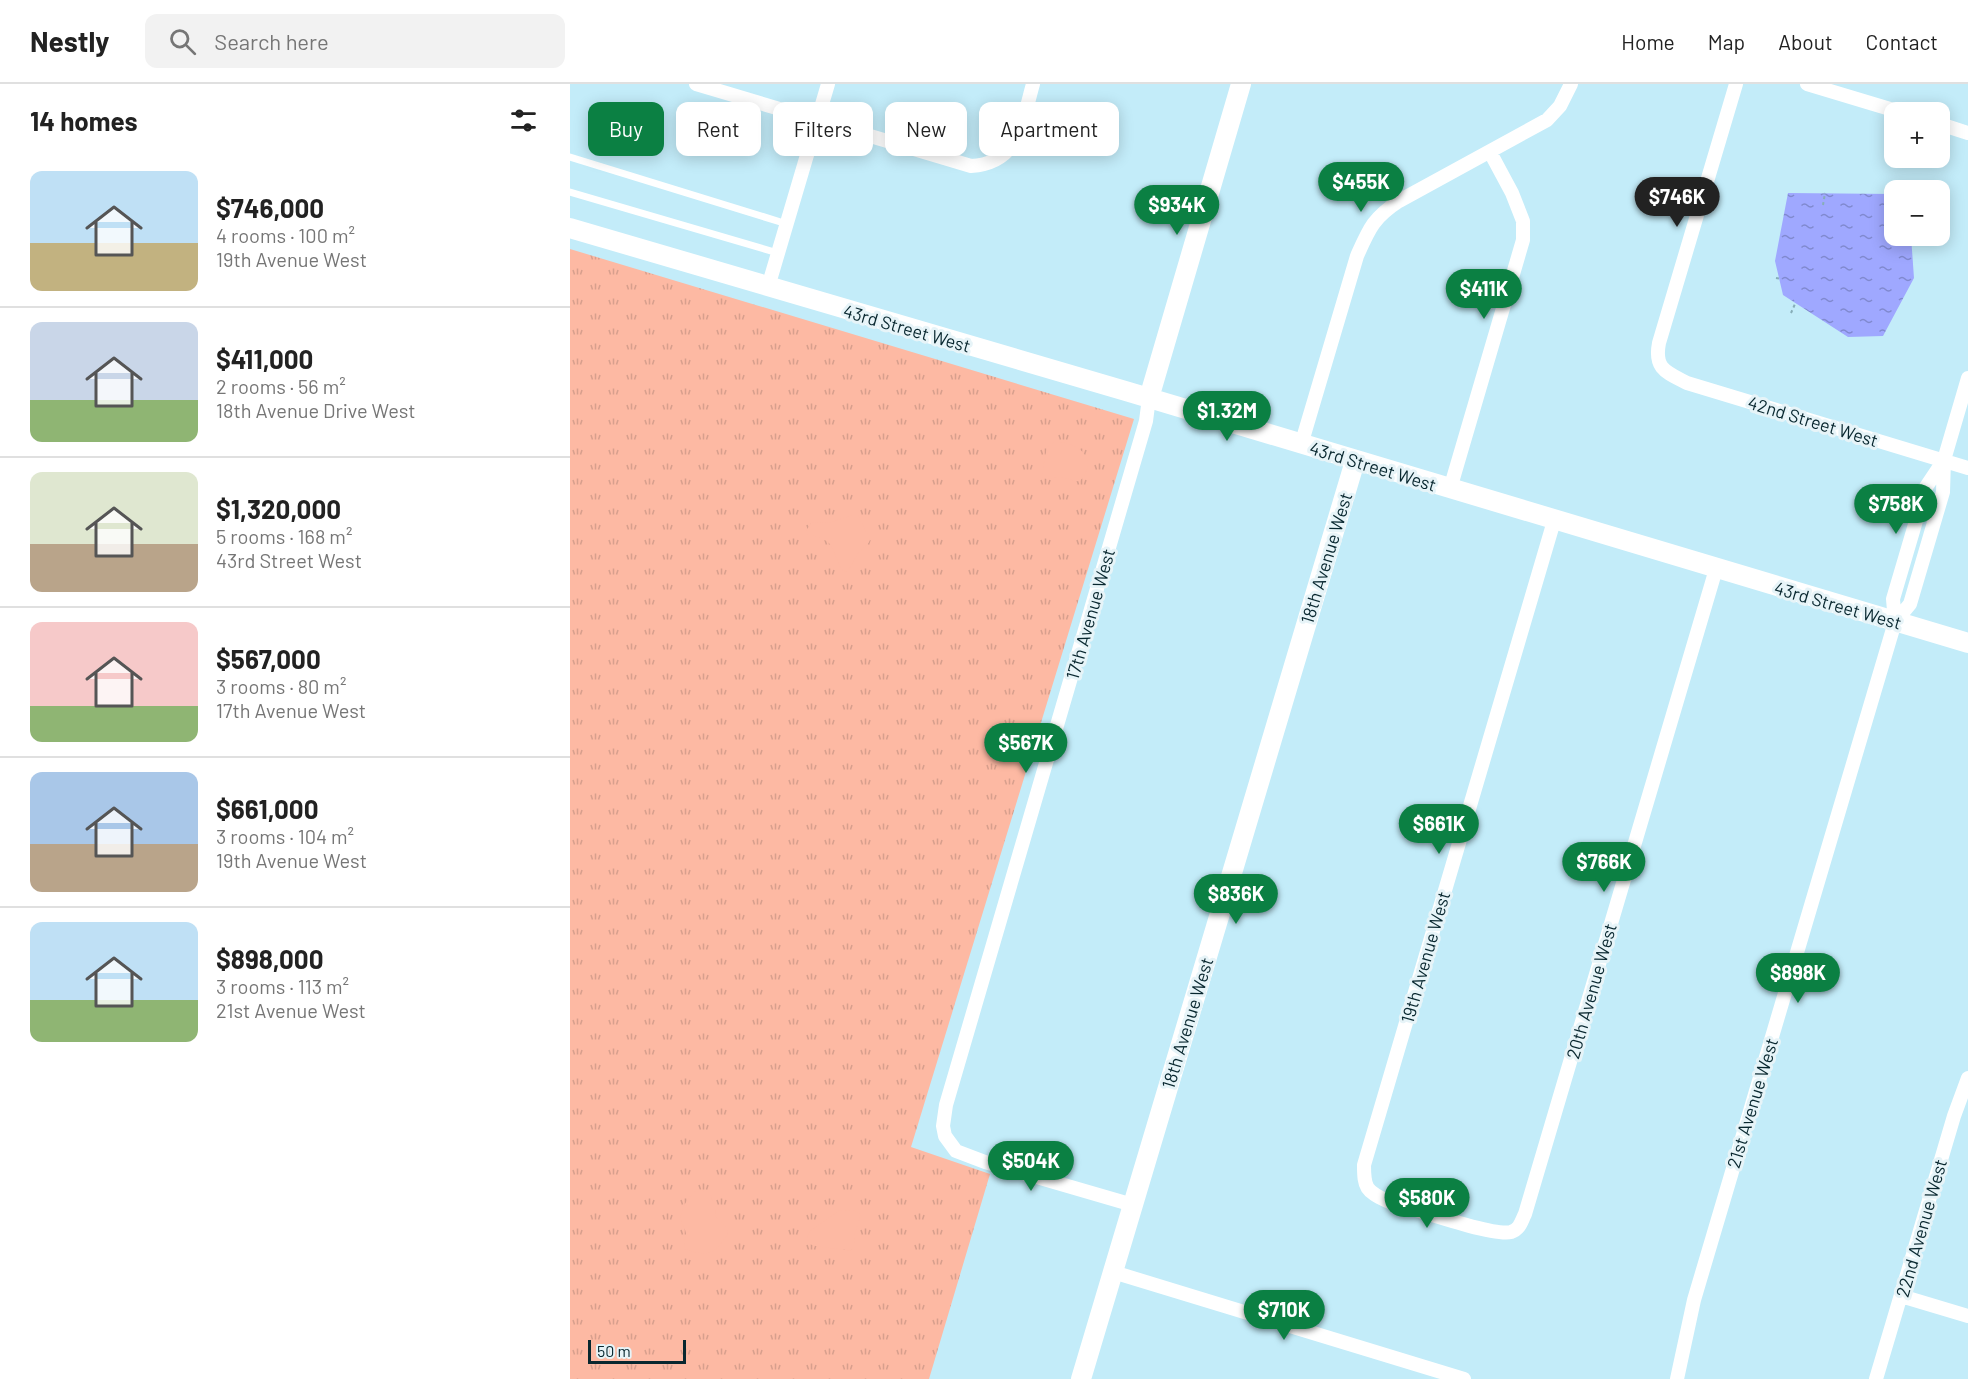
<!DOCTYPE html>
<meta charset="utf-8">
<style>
:root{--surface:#fff;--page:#f2f2f2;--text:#222;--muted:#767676;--line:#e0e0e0;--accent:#0b8043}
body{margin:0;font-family:Barlow,sans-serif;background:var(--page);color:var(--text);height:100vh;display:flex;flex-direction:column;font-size:22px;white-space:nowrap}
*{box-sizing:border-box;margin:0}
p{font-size:20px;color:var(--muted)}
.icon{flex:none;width:33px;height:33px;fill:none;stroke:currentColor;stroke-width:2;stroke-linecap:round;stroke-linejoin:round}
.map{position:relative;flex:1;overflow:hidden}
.panel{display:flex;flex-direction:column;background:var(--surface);width:570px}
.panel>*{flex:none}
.top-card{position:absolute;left:18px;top:18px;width:570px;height:54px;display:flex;gap:12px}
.controls{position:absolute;left:1314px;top:18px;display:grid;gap:12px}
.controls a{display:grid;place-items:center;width:66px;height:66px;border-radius:12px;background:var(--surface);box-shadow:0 3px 15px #0003;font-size:30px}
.scale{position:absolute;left:18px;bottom:15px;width:98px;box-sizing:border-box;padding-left:6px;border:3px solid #08272f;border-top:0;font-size:16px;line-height:21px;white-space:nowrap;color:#08272f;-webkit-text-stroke:4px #e7f4f8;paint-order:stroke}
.price{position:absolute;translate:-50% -51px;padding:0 14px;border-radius:21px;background:var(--accent);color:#fff;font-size:20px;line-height:39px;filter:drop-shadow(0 2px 3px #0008)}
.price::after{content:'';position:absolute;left:50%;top:36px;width:18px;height:14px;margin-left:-9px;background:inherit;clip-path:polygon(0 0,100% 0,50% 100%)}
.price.selected{background:#222;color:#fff}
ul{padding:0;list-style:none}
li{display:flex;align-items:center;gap:18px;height:150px;padding:0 30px}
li+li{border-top:2px solid var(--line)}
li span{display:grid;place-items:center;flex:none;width:168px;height:120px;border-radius:12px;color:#555}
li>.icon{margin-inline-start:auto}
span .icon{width:72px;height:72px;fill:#fffc;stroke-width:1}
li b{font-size:26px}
h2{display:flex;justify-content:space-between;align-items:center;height:72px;padding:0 30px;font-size:26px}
.chip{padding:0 21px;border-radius:12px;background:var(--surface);box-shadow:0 3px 15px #0003;font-size:21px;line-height:54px}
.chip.selected{background:var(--accent);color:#fff}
header{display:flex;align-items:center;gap:36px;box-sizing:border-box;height:84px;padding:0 30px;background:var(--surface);border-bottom:2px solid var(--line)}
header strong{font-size:28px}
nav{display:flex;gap:33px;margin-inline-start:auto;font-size:21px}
.search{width:420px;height:54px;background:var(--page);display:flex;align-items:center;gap:15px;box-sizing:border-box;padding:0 21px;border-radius:12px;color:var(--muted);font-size:22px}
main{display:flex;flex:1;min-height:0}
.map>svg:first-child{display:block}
.grass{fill:url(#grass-tufts)}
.park{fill:#fdb9a3}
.water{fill:url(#water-ripples)}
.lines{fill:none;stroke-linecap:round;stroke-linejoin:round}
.path{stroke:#87adb8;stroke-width:2;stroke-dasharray:3 3;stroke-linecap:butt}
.lane{stroke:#fff;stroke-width:7}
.street{stroke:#fff;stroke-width:14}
.secondary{stroke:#fff;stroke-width:20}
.labels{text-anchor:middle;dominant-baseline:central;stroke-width:6;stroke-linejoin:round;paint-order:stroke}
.street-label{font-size:18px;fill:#08272f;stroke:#e7f4f8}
</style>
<header>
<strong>Nestly</strong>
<div class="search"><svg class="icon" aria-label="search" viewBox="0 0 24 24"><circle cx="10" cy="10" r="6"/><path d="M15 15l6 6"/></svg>Search here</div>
<nav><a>Home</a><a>Map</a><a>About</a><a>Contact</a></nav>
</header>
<main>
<section class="panel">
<h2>14 homes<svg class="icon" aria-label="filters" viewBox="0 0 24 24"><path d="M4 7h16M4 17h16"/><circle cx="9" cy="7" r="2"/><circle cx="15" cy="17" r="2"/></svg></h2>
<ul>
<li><span style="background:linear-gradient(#bfe0f5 60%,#c2b280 0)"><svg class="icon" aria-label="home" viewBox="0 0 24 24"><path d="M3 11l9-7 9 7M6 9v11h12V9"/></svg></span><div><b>$746,000</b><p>4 rooms · 100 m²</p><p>19th Avenue West</p></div></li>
<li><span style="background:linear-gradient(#c9d6e8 65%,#8fb573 0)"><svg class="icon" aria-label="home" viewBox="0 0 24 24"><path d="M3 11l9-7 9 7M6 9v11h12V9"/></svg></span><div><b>$411,000</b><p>2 rooms · 56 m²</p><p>18th Avenue Drive West</p></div></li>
<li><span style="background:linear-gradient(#dfe7d0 60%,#b9a48a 0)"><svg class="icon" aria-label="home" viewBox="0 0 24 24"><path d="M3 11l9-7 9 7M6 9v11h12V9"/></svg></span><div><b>$1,320,000</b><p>5 rooms · 168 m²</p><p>43rd Street West</p></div></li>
<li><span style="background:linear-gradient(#f6c9c9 70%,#8fb573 0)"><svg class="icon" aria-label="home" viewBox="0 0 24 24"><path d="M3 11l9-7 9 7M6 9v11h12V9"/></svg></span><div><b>$567,000</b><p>3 rooms · 80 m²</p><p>17th Avenue West</p></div></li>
<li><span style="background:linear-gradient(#a9c7e8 60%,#b9a48a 0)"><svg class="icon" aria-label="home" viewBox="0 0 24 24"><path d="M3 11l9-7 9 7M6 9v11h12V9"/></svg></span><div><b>$661,000</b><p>3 rooms · 104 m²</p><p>19th Avenue West</p></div></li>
<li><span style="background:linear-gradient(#bfe0f5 65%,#8fb573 0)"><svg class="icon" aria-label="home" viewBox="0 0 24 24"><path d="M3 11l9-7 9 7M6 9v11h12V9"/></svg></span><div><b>$898,000</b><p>3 rooms · 113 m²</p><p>21st Avenue West</p></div></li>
</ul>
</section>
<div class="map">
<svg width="1398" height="1295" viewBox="0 0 1398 1295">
<defs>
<pattern id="grass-tufts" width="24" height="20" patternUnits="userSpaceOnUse" patternTransform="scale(1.5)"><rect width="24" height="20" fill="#fdb9a3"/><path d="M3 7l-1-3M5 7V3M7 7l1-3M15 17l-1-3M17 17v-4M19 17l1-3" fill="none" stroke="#d79f8d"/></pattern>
<pattern id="water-ripples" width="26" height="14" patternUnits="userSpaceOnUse" patternTransform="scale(1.5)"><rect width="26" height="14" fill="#9fa8ff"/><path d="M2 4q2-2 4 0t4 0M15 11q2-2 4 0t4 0" fill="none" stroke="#8089cf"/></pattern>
</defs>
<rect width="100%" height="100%" fill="#c3ecf9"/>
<path class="grass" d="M0 165 564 335 341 1063 420 1090 359 1295H0Z"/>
<path class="park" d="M485 358C509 357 529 376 510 397 502 398 497 393 489 393 483 393 480 396 473 394L472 389 477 363Z
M282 431H288L300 456C297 463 291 465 287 471 283 477 282 483 276 488L271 485C260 460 265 457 237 450L236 447 241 439 262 438Z
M128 1105 139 1109 145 1122 146 1133 156 1143 158 1149C145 1171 138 1173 114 1165 114 1159 115 1155 116 1150 116 1145 111 1140 111 1135 110 1125 120 1110 128 1105Z
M270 1126 285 1127 291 1130 285 1149 284 1164 280 1167C266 1163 252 1165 239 1160L237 1153 240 1147Z"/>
<path class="water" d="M1218 109 1324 110V152H1341L1344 194 1313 252 1278 253 1213 211 1205 177Z"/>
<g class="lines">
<path class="path" d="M1253 121 1255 109
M1206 194 1212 195
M1221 229 1225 220"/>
<path class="lane" d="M0 73 217 140
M0 108 208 169"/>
<path class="street" d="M126 0 401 82C450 79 452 38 463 0
M1166 0 1089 259C1084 285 1096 288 1117 299L1398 384
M1237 0 1330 28
M1370 40 1398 49
M198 203 258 0
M731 361 787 172C799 145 803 134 829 117L977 36 990 22 1001 0
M880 405 953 156V137L942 109 920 68
M984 437 794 1081C794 1104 796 1107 817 1117 839 1123 923 1153 941 1148 950 1145 951 1138 955 1130L1146 485
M1325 538 1340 520 1373 408 1374 376 1398 294
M563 1121 415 1078 386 1067 375 1052 373 1042 376 1021 576 337 579 314
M543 1188 894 1295
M1331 1212 1398 1232
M1107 1295 1124 1216 1325 538 1323 515 1356 403 1374 376
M1306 1295 1384 1032 1398 994"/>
<path class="secondary" d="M0 144 559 308 1398 559
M579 314 671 0
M511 1295 785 377"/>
</g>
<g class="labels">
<g class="street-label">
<text transform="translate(337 244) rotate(16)">43rd Street West</text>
<text transform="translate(1243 337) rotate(17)">42nd Street West</text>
<text transform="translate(803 382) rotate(17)">43rd Street West</text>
<text transform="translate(756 474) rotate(-73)">18th Avenue West</text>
<text transform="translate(1268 521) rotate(16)">43rd Street West</text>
<text transform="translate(520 530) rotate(-74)">17th Avenue West</text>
<text transform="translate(855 873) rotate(-74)">19th Avenue West</text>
<text transform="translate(1021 907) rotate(-74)">20th Avenue West</text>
<text transform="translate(617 939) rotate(-73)">18th Avenue West</text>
<text transform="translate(1182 1019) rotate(-73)">21st Avenue West</text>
<text transform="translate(1351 1144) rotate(-74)">22nd Avenue West</text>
</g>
</g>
</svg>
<div class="controls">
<a>+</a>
<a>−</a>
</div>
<div class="scale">50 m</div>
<b class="price" style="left:791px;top:129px">$455K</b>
<b class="price selected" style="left:1107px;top:144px">$746K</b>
<b class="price" style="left:607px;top:152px">$934K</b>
<b class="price" style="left:914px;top:236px">$411K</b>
<b class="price" style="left:657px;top:358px">$1.32M</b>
<b class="price" style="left:1326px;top:451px">$758K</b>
<b class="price" style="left:456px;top:690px">$567K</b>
<b class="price" style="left:869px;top:771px">$661K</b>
<b class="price" style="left:1034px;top:809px">$766K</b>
<b class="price" style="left:666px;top:841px">$836K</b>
<b class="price" style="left:1228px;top:920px">$898K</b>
<b class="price" style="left:461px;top:1108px">$504K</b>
<b class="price" style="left:857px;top:1145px">$580K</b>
<b class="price" style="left:714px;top:1257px">$710K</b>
<div class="top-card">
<a class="chip selected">Buy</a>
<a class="chip">Rent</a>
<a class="chip">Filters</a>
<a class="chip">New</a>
<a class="chip">Apartment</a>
</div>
</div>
</main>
